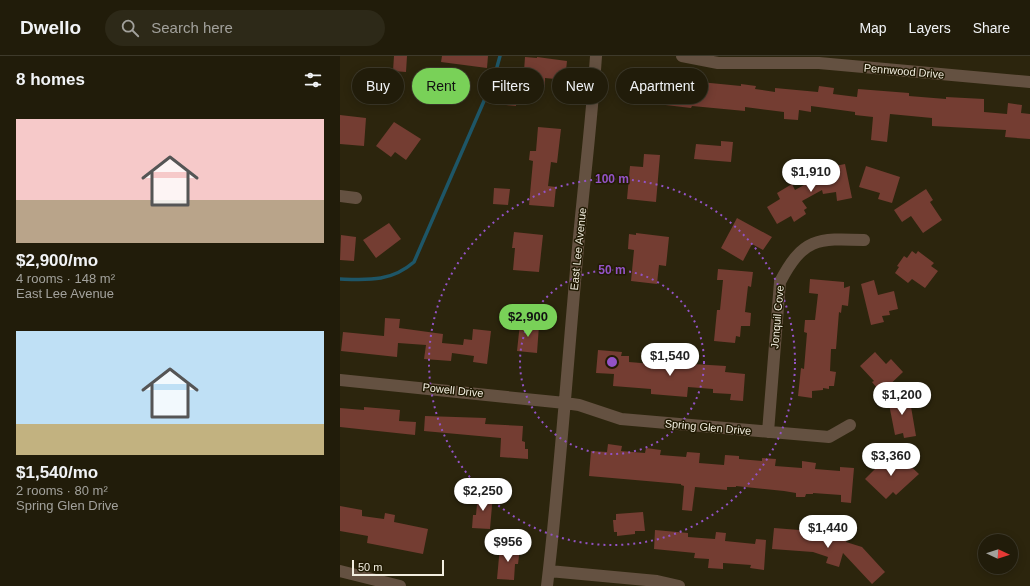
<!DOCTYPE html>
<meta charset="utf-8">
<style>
:root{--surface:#211c0a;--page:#2d2918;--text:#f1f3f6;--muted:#a2a19c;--line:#3e3a2b;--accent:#79d158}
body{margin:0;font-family:Helvetica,sans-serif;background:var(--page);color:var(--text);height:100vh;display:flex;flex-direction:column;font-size:15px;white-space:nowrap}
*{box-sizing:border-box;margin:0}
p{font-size:13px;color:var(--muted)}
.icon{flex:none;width:22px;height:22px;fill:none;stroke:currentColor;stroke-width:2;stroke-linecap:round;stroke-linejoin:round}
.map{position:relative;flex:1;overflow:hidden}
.panel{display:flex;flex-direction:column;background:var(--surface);width:340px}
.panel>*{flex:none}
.hud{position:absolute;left:12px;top:12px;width:380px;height:36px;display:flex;gap:8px}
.needle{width:26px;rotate:94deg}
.buttons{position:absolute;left:638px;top:478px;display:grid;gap:8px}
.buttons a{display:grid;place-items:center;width:40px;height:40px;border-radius:50%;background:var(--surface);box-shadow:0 2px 10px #0003,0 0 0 1px var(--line);font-size:20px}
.scale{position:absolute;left:12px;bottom:10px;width:92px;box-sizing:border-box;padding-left:4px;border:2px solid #f2eee0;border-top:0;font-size:11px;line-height:14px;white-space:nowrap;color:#f2eee0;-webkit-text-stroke:3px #221b04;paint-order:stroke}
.price{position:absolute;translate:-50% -34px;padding:0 9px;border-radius:14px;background:#fff;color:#222;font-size:13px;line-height:26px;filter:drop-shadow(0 1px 2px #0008)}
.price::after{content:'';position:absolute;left:50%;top:24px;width:12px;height:9px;margin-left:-6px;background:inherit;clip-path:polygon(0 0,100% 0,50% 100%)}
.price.current{background:var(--accent);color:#111}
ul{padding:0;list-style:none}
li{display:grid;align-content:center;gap:8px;height:212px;padding:0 16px}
li span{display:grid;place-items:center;height:124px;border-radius:0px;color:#555}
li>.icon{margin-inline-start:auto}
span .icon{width:72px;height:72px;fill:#fffc;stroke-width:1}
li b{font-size:17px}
h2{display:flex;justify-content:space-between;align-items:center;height:48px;padding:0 16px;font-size:17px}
.tag{padding:0 14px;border-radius:18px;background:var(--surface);box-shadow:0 2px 10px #0003,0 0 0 1px var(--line);font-size:14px;line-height:36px}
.tag.current{background:var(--accent);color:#111}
header{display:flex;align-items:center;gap:24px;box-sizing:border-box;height:56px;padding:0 20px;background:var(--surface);border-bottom:1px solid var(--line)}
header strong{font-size:19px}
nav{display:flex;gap:22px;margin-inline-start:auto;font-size:14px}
.search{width:280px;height:36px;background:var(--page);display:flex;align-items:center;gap:10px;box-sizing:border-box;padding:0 14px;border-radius:22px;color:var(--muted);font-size:15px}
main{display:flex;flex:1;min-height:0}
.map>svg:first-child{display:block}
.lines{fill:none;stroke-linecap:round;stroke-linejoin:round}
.stream{stroke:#1e5667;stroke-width:3.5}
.building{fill:#743d32}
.minor{stroke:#645141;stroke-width:12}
.ring{fill:none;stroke:#9353c6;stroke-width:2;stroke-dasharray:2 4}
.labels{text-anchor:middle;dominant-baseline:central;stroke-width:3;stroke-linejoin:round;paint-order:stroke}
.street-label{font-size:11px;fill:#f2eee0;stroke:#221b04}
.centre{fill:#9353c6;stroke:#221b04;stroke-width:2}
.ring-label{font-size:12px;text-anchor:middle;font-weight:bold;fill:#9353c6;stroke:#221b04;stroke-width:3;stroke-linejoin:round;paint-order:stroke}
</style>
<header>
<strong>Dwello</strong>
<div class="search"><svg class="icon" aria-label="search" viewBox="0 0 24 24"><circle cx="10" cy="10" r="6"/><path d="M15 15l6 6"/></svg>Search here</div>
<nav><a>Map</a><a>Layers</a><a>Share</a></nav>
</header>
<main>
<section class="panel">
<h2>8 homes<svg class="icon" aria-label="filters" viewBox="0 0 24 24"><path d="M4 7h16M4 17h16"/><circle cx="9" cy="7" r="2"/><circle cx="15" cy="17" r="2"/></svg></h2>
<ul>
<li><span style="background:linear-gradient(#f6c9c9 65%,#b9a48a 0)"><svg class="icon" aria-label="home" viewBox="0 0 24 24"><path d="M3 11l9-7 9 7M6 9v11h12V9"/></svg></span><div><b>$2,900/mo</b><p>4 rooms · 148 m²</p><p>East Lee Avenue</p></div></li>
<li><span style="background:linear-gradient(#bfe0f5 75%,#c2b280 0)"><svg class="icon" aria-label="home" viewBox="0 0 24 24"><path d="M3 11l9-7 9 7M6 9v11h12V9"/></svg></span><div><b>$1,540/mo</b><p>2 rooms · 80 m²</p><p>Spring Glen Drive</p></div></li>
</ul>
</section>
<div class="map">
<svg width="690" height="530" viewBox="0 0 690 530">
<rect width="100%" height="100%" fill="#2c250d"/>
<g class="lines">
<path class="stream" d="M0 223C28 224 51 226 74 206L154 22 160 0"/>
</g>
<path class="building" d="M54 0H67L66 16 53 15Z
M102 0H148L147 12 101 6Z
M185 1 197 2V1L227 5 225 24 205 22V31L183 29Z
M286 15 316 18 315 22 359 28 360 26 401 30V28L416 30 415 33 435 36V32L478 36 479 30 494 32 493 38 517 41 518 33 569 37V40L606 43V41L644 43V56L667 58 668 47 682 49 681 57 690 58V83L665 81 666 74 592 70V62L550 58 547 86 531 84 533 61 515 59V56L471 50V56L459 54 458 64 444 63V56L405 51V55L352 50 351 52 283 44Z
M168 30 177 31 176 50 166 49Z
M0 59 26 62 24 90 0 88Z
M54 66 81 83 66 104 55 96 51 101 36 90Z
M198 71 221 73 217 107 211 106 208 130 216 131 214 151 189 149 193 105 189 104 190 95H196Z
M381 85 393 86 391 106 354 103 356 88 381 90Z
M304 98 320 99 316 146 287 143 290 110 303 111Z
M505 108 512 142 497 145 496 136 483 138 482 134 462 145 467 152 464 154 466 158 454 166 451 160 437 168 427 151 440 143 437 137 452 128 455 134 473 124 471 115Z
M526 110 560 121 552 147 538 143 540 137 519 131Z
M154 132 170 133 168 149 153 148Z
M586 133 593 144 590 146 602 164 583 177 571 160 562 166 554 154Z
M397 162 432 181 423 194 412 188 403 205 381 192Z
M49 167 61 183 36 202 23 184Z
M174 176 203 179 199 216 173 214 175 192H172Z
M296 177 329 181 326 210 319 209 317 228 291 225 294 194 288 193 289 178 296 179Z
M1 179 16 181 14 205 0 204Z
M572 195 576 198 578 195 594 207 591 210 598 215 585 232 572 223 568 227 555 217 559 211 557 210 564 200 567 202Z
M378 213 413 216 411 231 408 230 405 256 411 257 410 270H401L400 281 396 280 395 287 374 285 377 254H380L383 224H377Z
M470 223 504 226V232L510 230 508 250 502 249 501 257 499 256 496 293H491L490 315 496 316 494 330H489V333L483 332V334L472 335V342L458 340 461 312 464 313 467 277 464 276 465 264H475L478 238 469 237Z
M534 224 538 239 554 235 558 253 549 255 550 259 542 260 544 266 531 269 521 228Z
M45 262 60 263 59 272 103 278 102 287 123 289 124 283 132 284 133 273 151 275 147 308 133 306 134 300 112 297 111 305 84 303 86 289 58 287 57 301 1 295 3 276 44 280Z
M180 267 199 269 197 297 177 295Z
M258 294 282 296 281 300H289V306L336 310V307L386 310 385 316 405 318 403 345 390 344 391 338 373 337V333L348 331 347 341 311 338V333L273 330 274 318 256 317Z
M535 296 546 308 551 303 563 316 541 337 532 326 534 325 520 310Z
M569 339 576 380 564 382 563 377 555 379 548 343Z
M24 351 60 354 59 365 76 366 75 379 0 371V352L24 354Z
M85 360 146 362 145 368 183 370 182 385 185 386V393H188V403L160 401 161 382 84 375Z
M268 388 282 390 281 395 305 397 306 392 321 394 320 399 346 401 347 396 360 397 359 407 384 409 385 399 399 400V403L422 405V402L436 403 435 410 462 412V405L476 407 475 413 500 415V411L514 412 511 447 501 446V439L473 437V438H466L465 441H456V437L444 435 396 430V431H387V434L355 431 352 455 342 454 344 430 341 429V428L249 420 251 395 267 396Z
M548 400 560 412 566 406 579 418 556 439 553 436 546 443 525 423Z
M138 437 153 438 150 473 132 472 133 459H136Z
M0 450 22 454V460L44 463 45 457 55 459 54 466 88 473 83 498 27 487 28 480 0 475Z
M303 456 305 475H295V478L277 480V476H274L273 464H276V458Z
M434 472 472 475 494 482 496 476 508 479 506 486 522 491 545 516 532 528 503 497 499 511 486 507 488 501 473 496 432 493Z
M315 474 348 477V481L375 483 376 476 386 477 385 485 415 488 416 483 426 484 424 514 410 512 411 509 383 507V513L368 512 369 503 354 502 355 497 314 493Z
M160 490 180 492 178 508H175L174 524 157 523Z"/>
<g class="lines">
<path class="minor" d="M342 0 378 7H479L690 26
M0 140 16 142
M0 324 225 347 239 349 281 363 489 381 510 369
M428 376 440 226C463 182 477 182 524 184
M0 515 60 530
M209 515 317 525 339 530
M207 530C219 429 226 327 235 226 241 150 251 76 256 0"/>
</g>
<g class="ring">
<circle cx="272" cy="306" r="92"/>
<circle cx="272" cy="306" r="183"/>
</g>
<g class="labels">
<g class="street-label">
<text transform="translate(564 15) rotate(5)">Pennwood Drive</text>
<text transform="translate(238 193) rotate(-84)">East Lee Avenue</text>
<text transform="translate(437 261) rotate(-85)">Jonquil Cove</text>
<text transform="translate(113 334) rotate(6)">Powell Drive</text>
<text transform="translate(368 371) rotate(5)">Spring Glen Drive</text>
</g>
</g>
<circle cx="272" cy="306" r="6" class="centre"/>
<g class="ring-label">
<text x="272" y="127">100 m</text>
<text x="272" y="218">50 m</text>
</g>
</svg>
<div class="buttons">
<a><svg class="needle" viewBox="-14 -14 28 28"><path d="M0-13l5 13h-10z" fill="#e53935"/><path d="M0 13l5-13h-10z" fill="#a2a19c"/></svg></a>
</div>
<div class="scale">50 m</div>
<b class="price" style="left:471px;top:137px">$1,910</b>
<b class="price current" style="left:188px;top:282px">$2,900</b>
<b class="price" style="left:330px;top:321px">$1,540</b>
<b class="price" style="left:562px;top:360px">$1,200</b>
<b class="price" style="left:551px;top:421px">$3,360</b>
<b class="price" style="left:143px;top:456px">$2,250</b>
<b class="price" style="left:488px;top:493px">$1,440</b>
<b class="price" style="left:168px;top:507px">$956</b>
<div class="hud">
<a class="tag">Buy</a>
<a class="tag current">Rent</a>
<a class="tag">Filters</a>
<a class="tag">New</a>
<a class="tag">Apartment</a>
</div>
</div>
</main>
